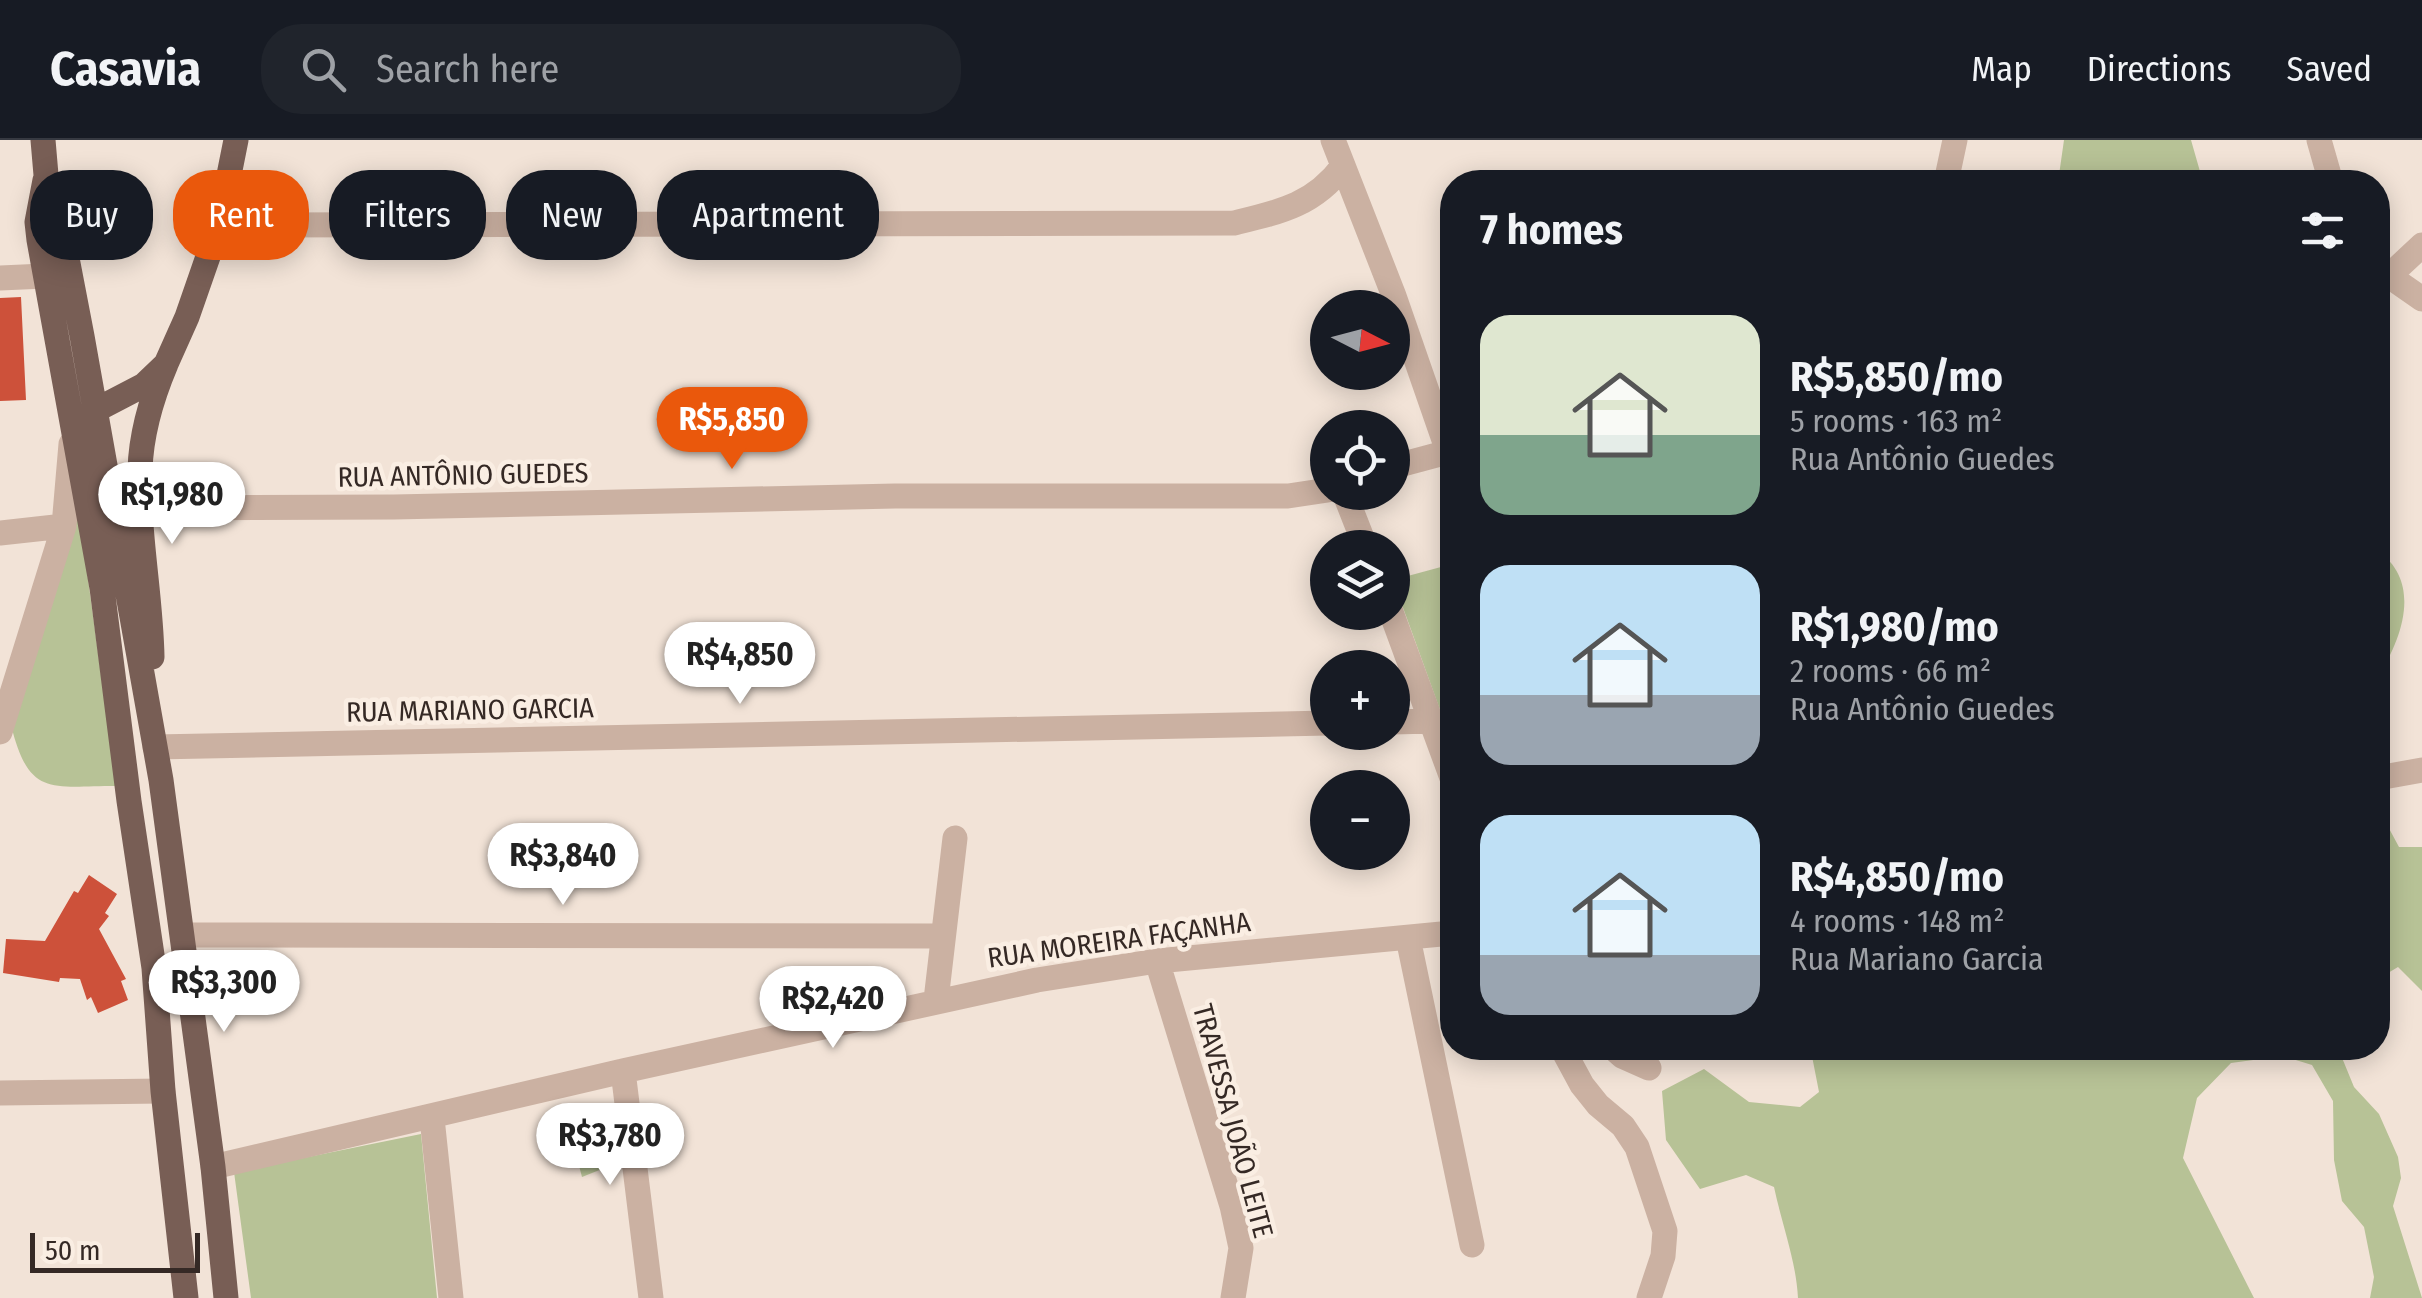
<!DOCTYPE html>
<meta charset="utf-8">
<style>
:root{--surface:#171b24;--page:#20242c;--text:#f1f3f6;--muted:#9ea1a6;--line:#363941;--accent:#ea580c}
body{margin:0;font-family:"Fira Sans Condensed",sans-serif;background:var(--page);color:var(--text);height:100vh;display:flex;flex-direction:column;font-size:38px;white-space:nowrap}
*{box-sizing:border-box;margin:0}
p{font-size:32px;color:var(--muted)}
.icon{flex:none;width:55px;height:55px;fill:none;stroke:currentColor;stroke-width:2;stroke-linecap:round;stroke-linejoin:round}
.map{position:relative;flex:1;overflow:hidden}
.sheet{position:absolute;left:1440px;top:30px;width:950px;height:890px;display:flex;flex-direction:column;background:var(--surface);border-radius:40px;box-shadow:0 5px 25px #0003}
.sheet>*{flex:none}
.banner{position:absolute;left:30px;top:30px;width:950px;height:90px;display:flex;gap:20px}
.needle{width:65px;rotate:96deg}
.controls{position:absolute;left:1310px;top:150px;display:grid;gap:20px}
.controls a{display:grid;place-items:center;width:100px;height:100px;border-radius:50%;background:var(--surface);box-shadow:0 5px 25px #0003;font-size:50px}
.scale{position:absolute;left:30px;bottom:25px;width:170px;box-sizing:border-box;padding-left:10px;border:5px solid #352925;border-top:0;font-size:28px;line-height:35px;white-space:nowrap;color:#352925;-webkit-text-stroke:8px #faeee3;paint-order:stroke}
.price{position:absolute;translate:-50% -85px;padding:0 22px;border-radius:35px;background:#fff;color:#222;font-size:32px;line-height:65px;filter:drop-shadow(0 2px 5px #0008)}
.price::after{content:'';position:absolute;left:50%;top:60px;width:30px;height:22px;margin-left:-15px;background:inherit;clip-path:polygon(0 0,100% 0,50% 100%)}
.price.on{background:var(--accent);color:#fff}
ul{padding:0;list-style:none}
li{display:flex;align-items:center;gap:30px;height:250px;padding:0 40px}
li span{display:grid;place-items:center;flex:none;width:280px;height:200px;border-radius:30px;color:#555}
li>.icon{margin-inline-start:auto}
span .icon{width:120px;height:120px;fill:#fffc;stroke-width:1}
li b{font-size:42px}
h2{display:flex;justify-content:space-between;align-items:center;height:120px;padding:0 40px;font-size:42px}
.chip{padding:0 35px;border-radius:40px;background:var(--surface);box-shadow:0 5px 25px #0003;font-size:35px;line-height:90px}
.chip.on{background:var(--accent);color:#fff}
header{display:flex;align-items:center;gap:60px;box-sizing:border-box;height:140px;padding:0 50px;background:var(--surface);border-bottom:2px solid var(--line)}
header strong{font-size:48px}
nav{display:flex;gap:55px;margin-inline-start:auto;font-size:35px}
.search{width:700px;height:90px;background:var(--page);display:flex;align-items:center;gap:25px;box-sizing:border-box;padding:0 35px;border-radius:40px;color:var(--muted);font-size:38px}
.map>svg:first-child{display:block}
.green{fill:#b7c296}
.building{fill:#cd513a}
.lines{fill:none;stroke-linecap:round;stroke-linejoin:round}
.minor{stroke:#cbb1a2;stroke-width:25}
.major{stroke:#785e55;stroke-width:25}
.labels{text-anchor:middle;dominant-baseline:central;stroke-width:9;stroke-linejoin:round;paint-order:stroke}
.street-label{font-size:28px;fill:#352925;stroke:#faeee3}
</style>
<header>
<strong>Casavia</strong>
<div class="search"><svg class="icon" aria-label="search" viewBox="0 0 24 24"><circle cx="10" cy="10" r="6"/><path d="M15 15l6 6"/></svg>Search here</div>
<nav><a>Map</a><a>Directions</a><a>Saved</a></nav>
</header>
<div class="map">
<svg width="2422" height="1158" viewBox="0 0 2422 1158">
<rect width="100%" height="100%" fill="#f2e3d7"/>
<path class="green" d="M2064 0H2191L2203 42H2058Z
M79 372 116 646C51 646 29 658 11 585Z
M2378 411C2422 442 2403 497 2378 537Z
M1452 424V603L1393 440Z
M2378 668 2399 707H2422V851L2398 827 2378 839Z
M1777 908H2338L2354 947 2379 974 2398 1017 2401 1038 2393 1066 2422 1158H2370L2374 1137 2364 1087 2342 1061 2334 1020 2333 961 2312 925 2283 916 2231 923 2197 958 2183 1018 2254 1158H1798C1796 1120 1782 1085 1774 1047L1746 1035 1700 1049 1666 1000 1662 951 1704 929 1749 962 1800 967 1819 952 1811 911Z
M601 972 612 1025 582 1037 567 980Z
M421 994 437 1158H251L234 1032Z"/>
<path class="building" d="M21 157 26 260 0 261V158Z
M89 735 117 754 105 773 109 776 99 789 126 839 121 841 128 860 98 873 91 857 87 860 80 839 60 838 59 842 3 833 6 799 45 801 74 751 78 753Z"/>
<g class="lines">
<path class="minor" d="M1333 0 1394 156 1452 323
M2319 0 2331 42
M1946 42 1955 0
M219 85 1234 83C1280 72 1314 65 1343 26
M2378 127 2389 136 2422 105
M2389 136 2422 159
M0 138 45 136
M1392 327 1448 312
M1344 352 1366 408
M140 368 394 367 895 356H1288L1328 350
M0 393 64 386
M1391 472 1452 638
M1392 582 1434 581
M0 592 64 386 71 304
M155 607 1328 583
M2378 638 2422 630
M183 795 942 796
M1408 798 1472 1105
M1157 821 1232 1066 1241 1108 1233 1158
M936 860 955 698
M1562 908 1582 945 1598 965 1623 986 1637 1007 1665 1091 1663 1116 1649 1158
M1613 908 1622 916 1649 928
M623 931 651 1158
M0 953 163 951
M432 978 451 1158
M213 1027 623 931 1037 840 1157 821 1452 793"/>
<path class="major" d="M43 0 46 35 61 87 82 196 161 640 213 1027 226 1158
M45 40 37 82 39 100 102 448 129 661 154 828 163 951 186 1158
M96 270 144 245 166 224 187 177 219 85 236 0
M152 517C151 455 137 392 140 330 141 294 152 257 166 224"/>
</g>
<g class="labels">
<g class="street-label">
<text transform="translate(463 335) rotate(-1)">RUA ANTÔNIO GUEDES</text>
<text transform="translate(470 570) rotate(-1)">RUA MARIANO GARCIA</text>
<text transform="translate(1119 800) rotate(-8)">RUA MOREIRA FAÇANHA</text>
<text transform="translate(1233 981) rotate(75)">TRAVESSA JOÃO LEITE</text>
</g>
</g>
</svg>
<div class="controls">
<a><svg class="needle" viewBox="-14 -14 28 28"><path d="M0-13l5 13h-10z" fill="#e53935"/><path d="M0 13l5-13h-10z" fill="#9ea1a6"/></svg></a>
<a><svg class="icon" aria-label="locate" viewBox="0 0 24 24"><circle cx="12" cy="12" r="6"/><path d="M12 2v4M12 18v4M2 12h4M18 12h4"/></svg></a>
<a><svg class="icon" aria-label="layers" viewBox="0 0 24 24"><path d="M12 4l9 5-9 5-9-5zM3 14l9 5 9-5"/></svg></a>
<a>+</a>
<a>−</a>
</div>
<div class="scale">50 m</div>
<b class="price on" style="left:732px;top:332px">R$5,850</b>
<b class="price" style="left:172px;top:407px">R$1,980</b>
<b class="price" style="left:740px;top:567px">R$4,850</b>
<b class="price" style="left:563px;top:768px">R$3,840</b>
<b class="price" style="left:224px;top:895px">R$3,300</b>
<b class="price" style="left:833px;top:911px">R$2,420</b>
<b class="price" style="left:610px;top:1048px">R$3,780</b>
<div class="banner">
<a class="chip">Buy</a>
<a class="chip on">Rent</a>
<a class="chip">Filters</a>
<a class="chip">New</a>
<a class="chip">Apartment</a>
</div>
<section class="sheet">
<h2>7 homes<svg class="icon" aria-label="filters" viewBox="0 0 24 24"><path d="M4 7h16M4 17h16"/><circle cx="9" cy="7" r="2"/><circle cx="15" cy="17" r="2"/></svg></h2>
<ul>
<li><span style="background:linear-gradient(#dfe7d0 60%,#7fa58c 0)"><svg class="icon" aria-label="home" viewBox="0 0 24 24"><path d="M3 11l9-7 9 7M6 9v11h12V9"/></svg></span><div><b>R$5,850/mo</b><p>5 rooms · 163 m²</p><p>Rua Antônio Guedes</p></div></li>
<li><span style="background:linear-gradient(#bfe0f5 65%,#9aa5b1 0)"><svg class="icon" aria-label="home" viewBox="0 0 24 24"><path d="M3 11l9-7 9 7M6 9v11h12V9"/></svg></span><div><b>R$1,980/mo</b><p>2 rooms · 66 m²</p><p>Rua Antônio Guedes</p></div></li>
<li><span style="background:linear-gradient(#bfe0f5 70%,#9aa5b1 0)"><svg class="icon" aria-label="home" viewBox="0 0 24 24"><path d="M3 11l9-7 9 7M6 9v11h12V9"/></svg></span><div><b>R$4,850/mo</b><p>4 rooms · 148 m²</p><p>Rua Mariano Garcia</p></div></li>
</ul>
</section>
</div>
